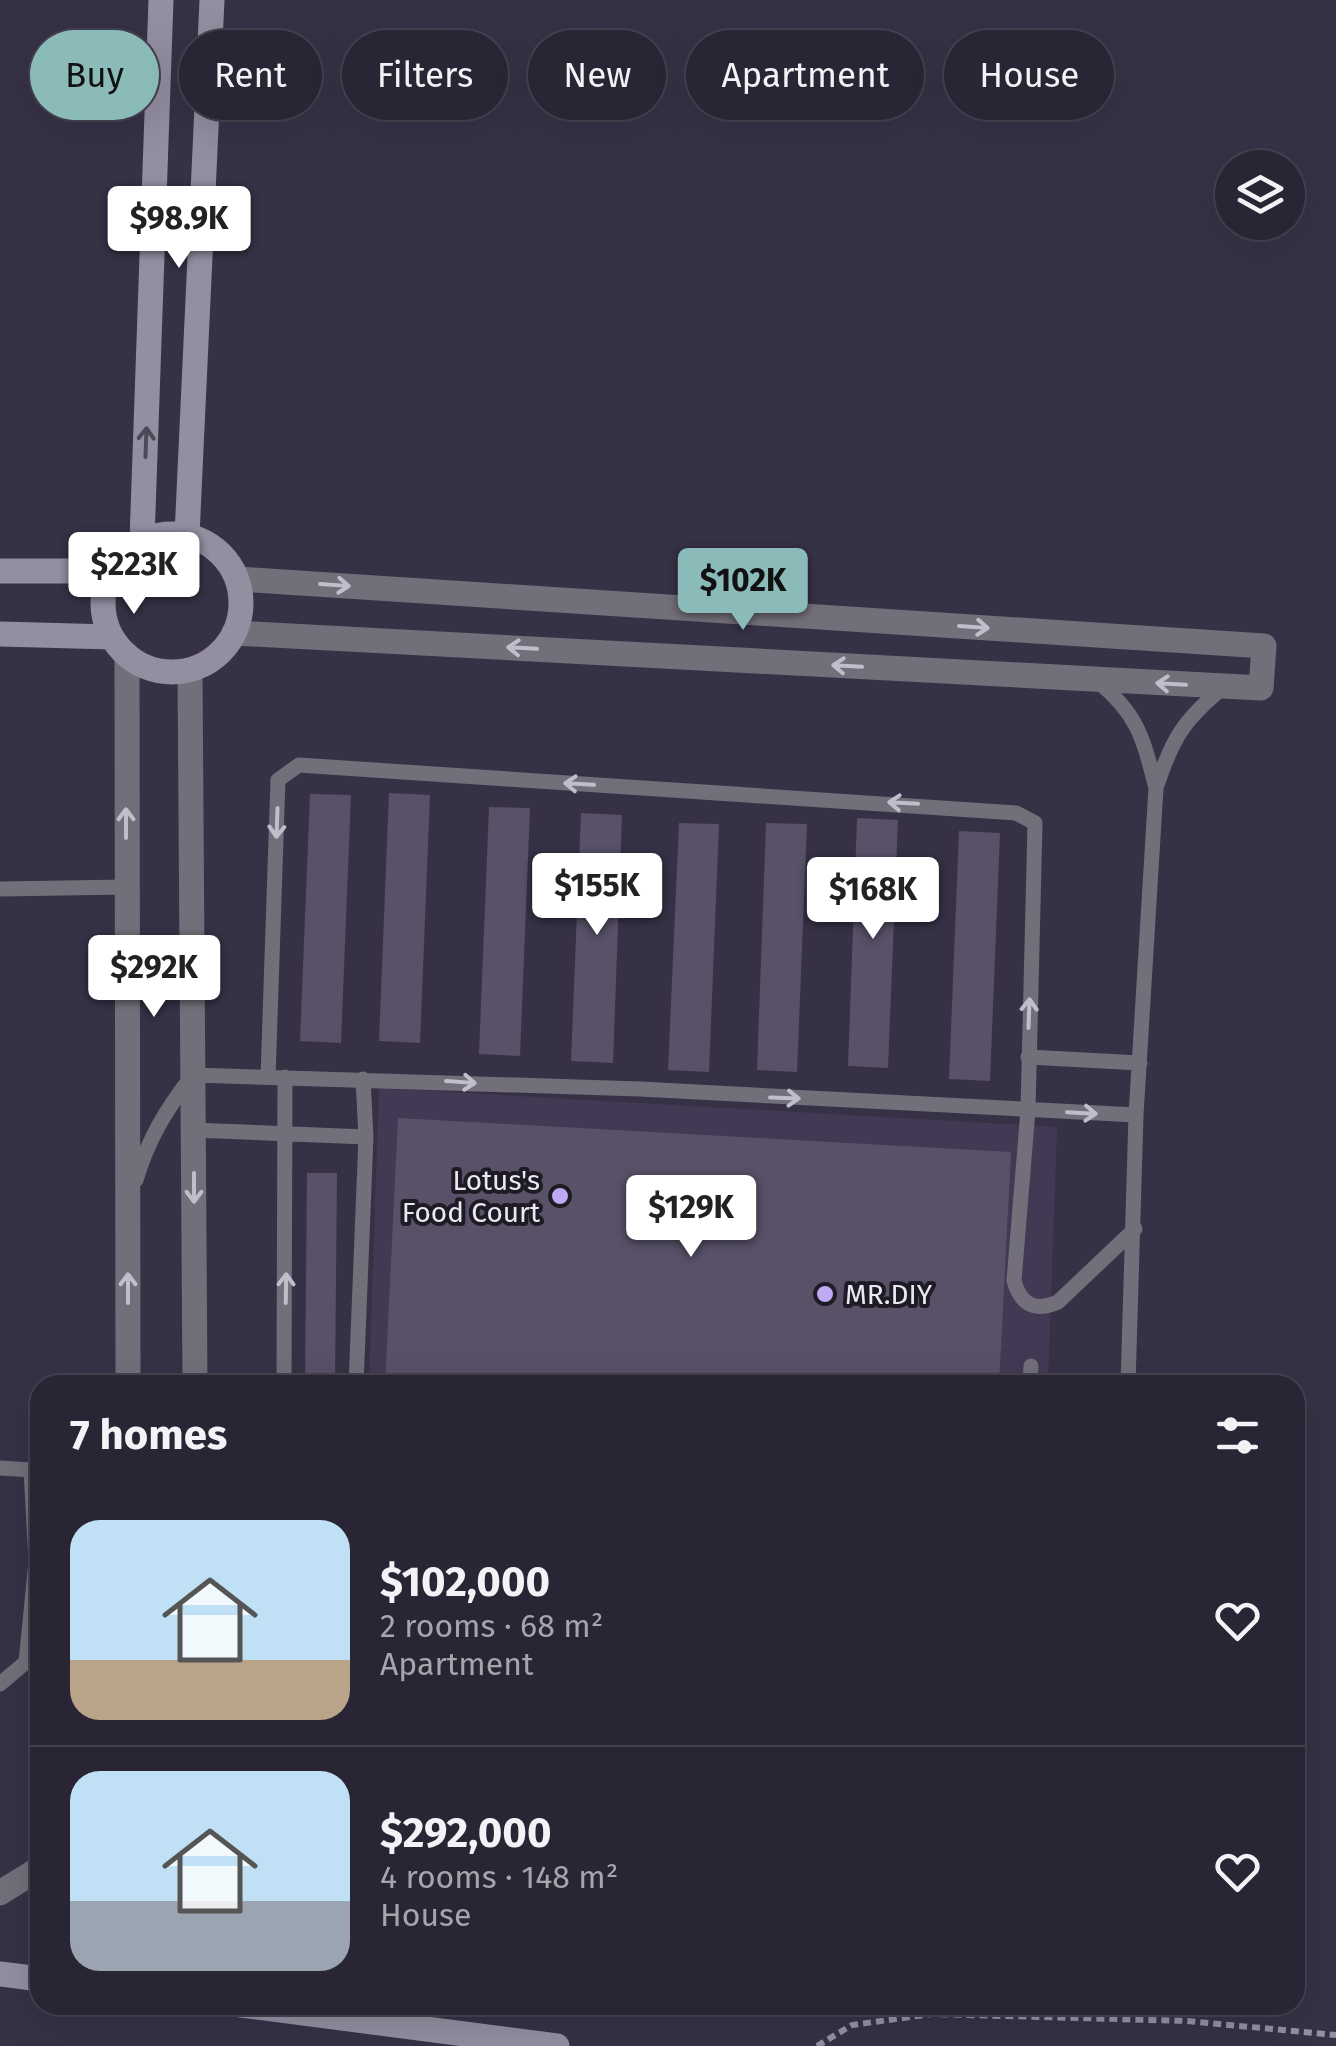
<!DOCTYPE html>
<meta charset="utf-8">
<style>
:root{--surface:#292534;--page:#312d3c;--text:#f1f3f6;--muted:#a5a5ac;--line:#45424f;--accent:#8bbbb9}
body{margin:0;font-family:"Fira Sans",sans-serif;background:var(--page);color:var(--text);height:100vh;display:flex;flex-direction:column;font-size:38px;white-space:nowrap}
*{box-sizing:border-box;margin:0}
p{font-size:32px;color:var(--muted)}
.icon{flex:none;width:55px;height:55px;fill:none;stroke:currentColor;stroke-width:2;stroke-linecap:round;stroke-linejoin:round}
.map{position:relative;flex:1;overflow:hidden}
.sheet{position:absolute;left:30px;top:1375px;width:1275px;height:640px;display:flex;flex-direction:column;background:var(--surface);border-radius:30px;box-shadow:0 10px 40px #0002,0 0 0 2px var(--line)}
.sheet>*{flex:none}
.hud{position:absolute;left:30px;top:30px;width:1278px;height:90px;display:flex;gap:20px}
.tools{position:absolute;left:1215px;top:150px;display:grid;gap:20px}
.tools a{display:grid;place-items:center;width:90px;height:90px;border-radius:50%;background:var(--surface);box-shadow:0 10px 40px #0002,0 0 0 2px var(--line);font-size:50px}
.price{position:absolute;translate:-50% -85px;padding:0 22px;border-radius:10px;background:#fff;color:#222;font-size:32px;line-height:65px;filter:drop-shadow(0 2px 5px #0008)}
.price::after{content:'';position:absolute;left:50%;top:60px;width:30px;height:22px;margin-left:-15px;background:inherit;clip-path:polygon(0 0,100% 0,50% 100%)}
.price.current{background:var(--accent);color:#111}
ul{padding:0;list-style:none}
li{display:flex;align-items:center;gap:30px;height:250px;padding:0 40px}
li+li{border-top:2px solid var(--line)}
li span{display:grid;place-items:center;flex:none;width:280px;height:200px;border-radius:30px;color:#555}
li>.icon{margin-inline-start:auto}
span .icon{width:120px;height:120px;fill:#fffc;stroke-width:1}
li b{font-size:42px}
h2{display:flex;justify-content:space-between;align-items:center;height:120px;padding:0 40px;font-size:42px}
.pill{padding:0 35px;border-radius:45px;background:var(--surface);box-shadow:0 10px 40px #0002,0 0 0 2px var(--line);font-size:35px;line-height:90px}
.pill.current{background:var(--accent);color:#111}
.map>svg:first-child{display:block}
.built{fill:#423a55}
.building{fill:#585168}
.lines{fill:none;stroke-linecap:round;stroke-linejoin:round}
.path{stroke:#9590a2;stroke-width:6;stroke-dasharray:8 5;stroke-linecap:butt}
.lane{stroke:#726f7a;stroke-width:15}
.street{stroke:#726f7a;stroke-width:25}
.secondary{stroke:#938ea0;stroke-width:25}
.oneway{stroke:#4d4956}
.oneway2{stroke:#c1becb}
.poi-dot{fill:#bfa8f4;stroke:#1e1b25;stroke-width:4}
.labels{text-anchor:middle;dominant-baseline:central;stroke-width:8;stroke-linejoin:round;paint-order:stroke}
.poi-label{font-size:28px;fill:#ebe8f6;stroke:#1e1b25;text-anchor:end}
</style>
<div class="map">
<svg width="1336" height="2046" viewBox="0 0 1336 2046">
<rect width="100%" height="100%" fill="#373146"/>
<path class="built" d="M379 1088 1057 1127 1048 1385H369Z"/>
<path class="building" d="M389 793 430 795 420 1043 379 1041Z
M310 794 351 795 341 1043 300 1041Z
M489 807 530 808 520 1056 479 1054Z
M581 813 622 815 613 1063 571 1061Z
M857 818 898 820 888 1068 848 1066Z
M679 823 719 824 709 1072 668 1070Z
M766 823 807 824 797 1072 757 1070Z
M959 831 1000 833 990 1081 949 1079Z
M398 1118 1011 1152 999 1385H385Z
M307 1173H337L335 1385H305Z"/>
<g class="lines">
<path class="path" d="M817 2046 852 2025 932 2014 1187 2021 1336 2035"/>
<path class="lane" d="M1097 681C1138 714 1143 738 1156 788
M0 889 126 887
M1028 1057 1140 1063
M268 1077 278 780 299 765 1016 813 1035 823 1028 1110 1014 1281C1021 1305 1035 1312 1058 1302L1135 1229
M193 1130 366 1137
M136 1180C148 1139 167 1108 193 1075L640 1089 1136 1115
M284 1385 285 1077
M356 1385 366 1137 363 1079
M1030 1385 1031 1366
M1128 1385 1136 1115 1156 788C1172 739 1184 719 1224 687
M0 1468 31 1470 36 1561 26 1662 0 1684"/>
<path class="street" d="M234 633 1261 688 1264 646 238 579
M127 655 128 1385
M190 670 195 1385
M0 1893 40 1868"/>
<path class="secondary" d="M103 603a69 69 0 1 1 138 0a69 69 0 1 1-138 0Z
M187 535 212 0
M142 540 161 0
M0 571H110
M0 634 112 637
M0 1974 40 1979
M241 2005 557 2046"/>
</g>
<defs><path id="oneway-shaft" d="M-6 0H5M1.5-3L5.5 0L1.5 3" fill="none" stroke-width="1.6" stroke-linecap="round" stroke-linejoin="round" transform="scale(2.5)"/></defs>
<use class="oneway" href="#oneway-shaft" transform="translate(146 442) rotate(-88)"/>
<g class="oneway2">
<use href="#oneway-shaft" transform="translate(335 585) rotate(4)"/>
<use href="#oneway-shaft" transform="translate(974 627) rotate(4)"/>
<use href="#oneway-shaft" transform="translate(522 648) rotate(-177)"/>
<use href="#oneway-shaft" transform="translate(847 666) rotate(-177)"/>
<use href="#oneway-shaft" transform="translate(1171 684) rotate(-177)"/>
<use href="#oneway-shaft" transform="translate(579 784) rotate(-177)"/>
<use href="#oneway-shaft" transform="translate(903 803) rotate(-177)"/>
<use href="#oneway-shaft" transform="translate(126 823) rotate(-90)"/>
<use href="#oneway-shaft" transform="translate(277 823) rotate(92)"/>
<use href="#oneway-shaft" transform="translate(1029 1013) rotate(-88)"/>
<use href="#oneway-shaft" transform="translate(461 1082) rotate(4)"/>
<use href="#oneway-shaft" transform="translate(785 1098) rotate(2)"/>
<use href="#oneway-shaft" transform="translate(1082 1113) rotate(3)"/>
<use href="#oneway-shaft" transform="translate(194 1188) rotate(90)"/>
<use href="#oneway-shaft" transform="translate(128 1288) rotate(-90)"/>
<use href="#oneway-shaft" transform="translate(286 1288) rotate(-89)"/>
</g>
<g class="poi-dot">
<circle cx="560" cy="1196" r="10"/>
<circle cx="825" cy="1294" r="10"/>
</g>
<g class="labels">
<g class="poi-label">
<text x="540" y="1180">Lotus's<tspan x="540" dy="32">Food Court</tspan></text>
<text x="845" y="1294" text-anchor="start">MR.DIY</text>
</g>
</g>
</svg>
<div class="tools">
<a><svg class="icon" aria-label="layers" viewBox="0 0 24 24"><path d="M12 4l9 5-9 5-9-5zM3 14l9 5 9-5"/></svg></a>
</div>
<b class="price" style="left:179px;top:271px">$98.9K</b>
<b class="price" style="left:134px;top:617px">$223K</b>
<b class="price current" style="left:743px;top:633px">$102K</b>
<b class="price" style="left:597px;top:938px">$155K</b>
<b class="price" style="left:873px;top:942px">$168K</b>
<b class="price" style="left:154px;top:1020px">$292K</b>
<b class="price" style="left:691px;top:1260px">$129K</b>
<div class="hud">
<a class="pill current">Buy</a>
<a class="pill">Rent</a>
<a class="pill">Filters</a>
<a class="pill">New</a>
<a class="pill">Apartment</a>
<a class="pill">House</a>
</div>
<section class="sheet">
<h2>7 homes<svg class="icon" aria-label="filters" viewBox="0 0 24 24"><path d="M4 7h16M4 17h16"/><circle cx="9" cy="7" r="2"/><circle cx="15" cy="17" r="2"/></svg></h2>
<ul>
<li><span style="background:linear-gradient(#bfe0f5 70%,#b9a48a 0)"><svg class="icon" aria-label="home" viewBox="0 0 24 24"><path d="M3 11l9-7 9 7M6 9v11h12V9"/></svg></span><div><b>$102,000</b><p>2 rooms · 68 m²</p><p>Apartment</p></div><svg class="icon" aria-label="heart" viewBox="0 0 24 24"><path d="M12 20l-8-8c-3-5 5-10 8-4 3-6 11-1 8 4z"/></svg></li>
<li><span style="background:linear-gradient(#bfe0f5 65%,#9aa5b1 0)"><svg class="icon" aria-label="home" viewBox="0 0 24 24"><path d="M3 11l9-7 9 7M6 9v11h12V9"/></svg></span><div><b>$292,000</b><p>4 rooms · 148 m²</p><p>House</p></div><svg class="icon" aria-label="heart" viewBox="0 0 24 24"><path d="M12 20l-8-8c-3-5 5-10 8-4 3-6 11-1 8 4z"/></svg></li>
</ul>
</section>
</div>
